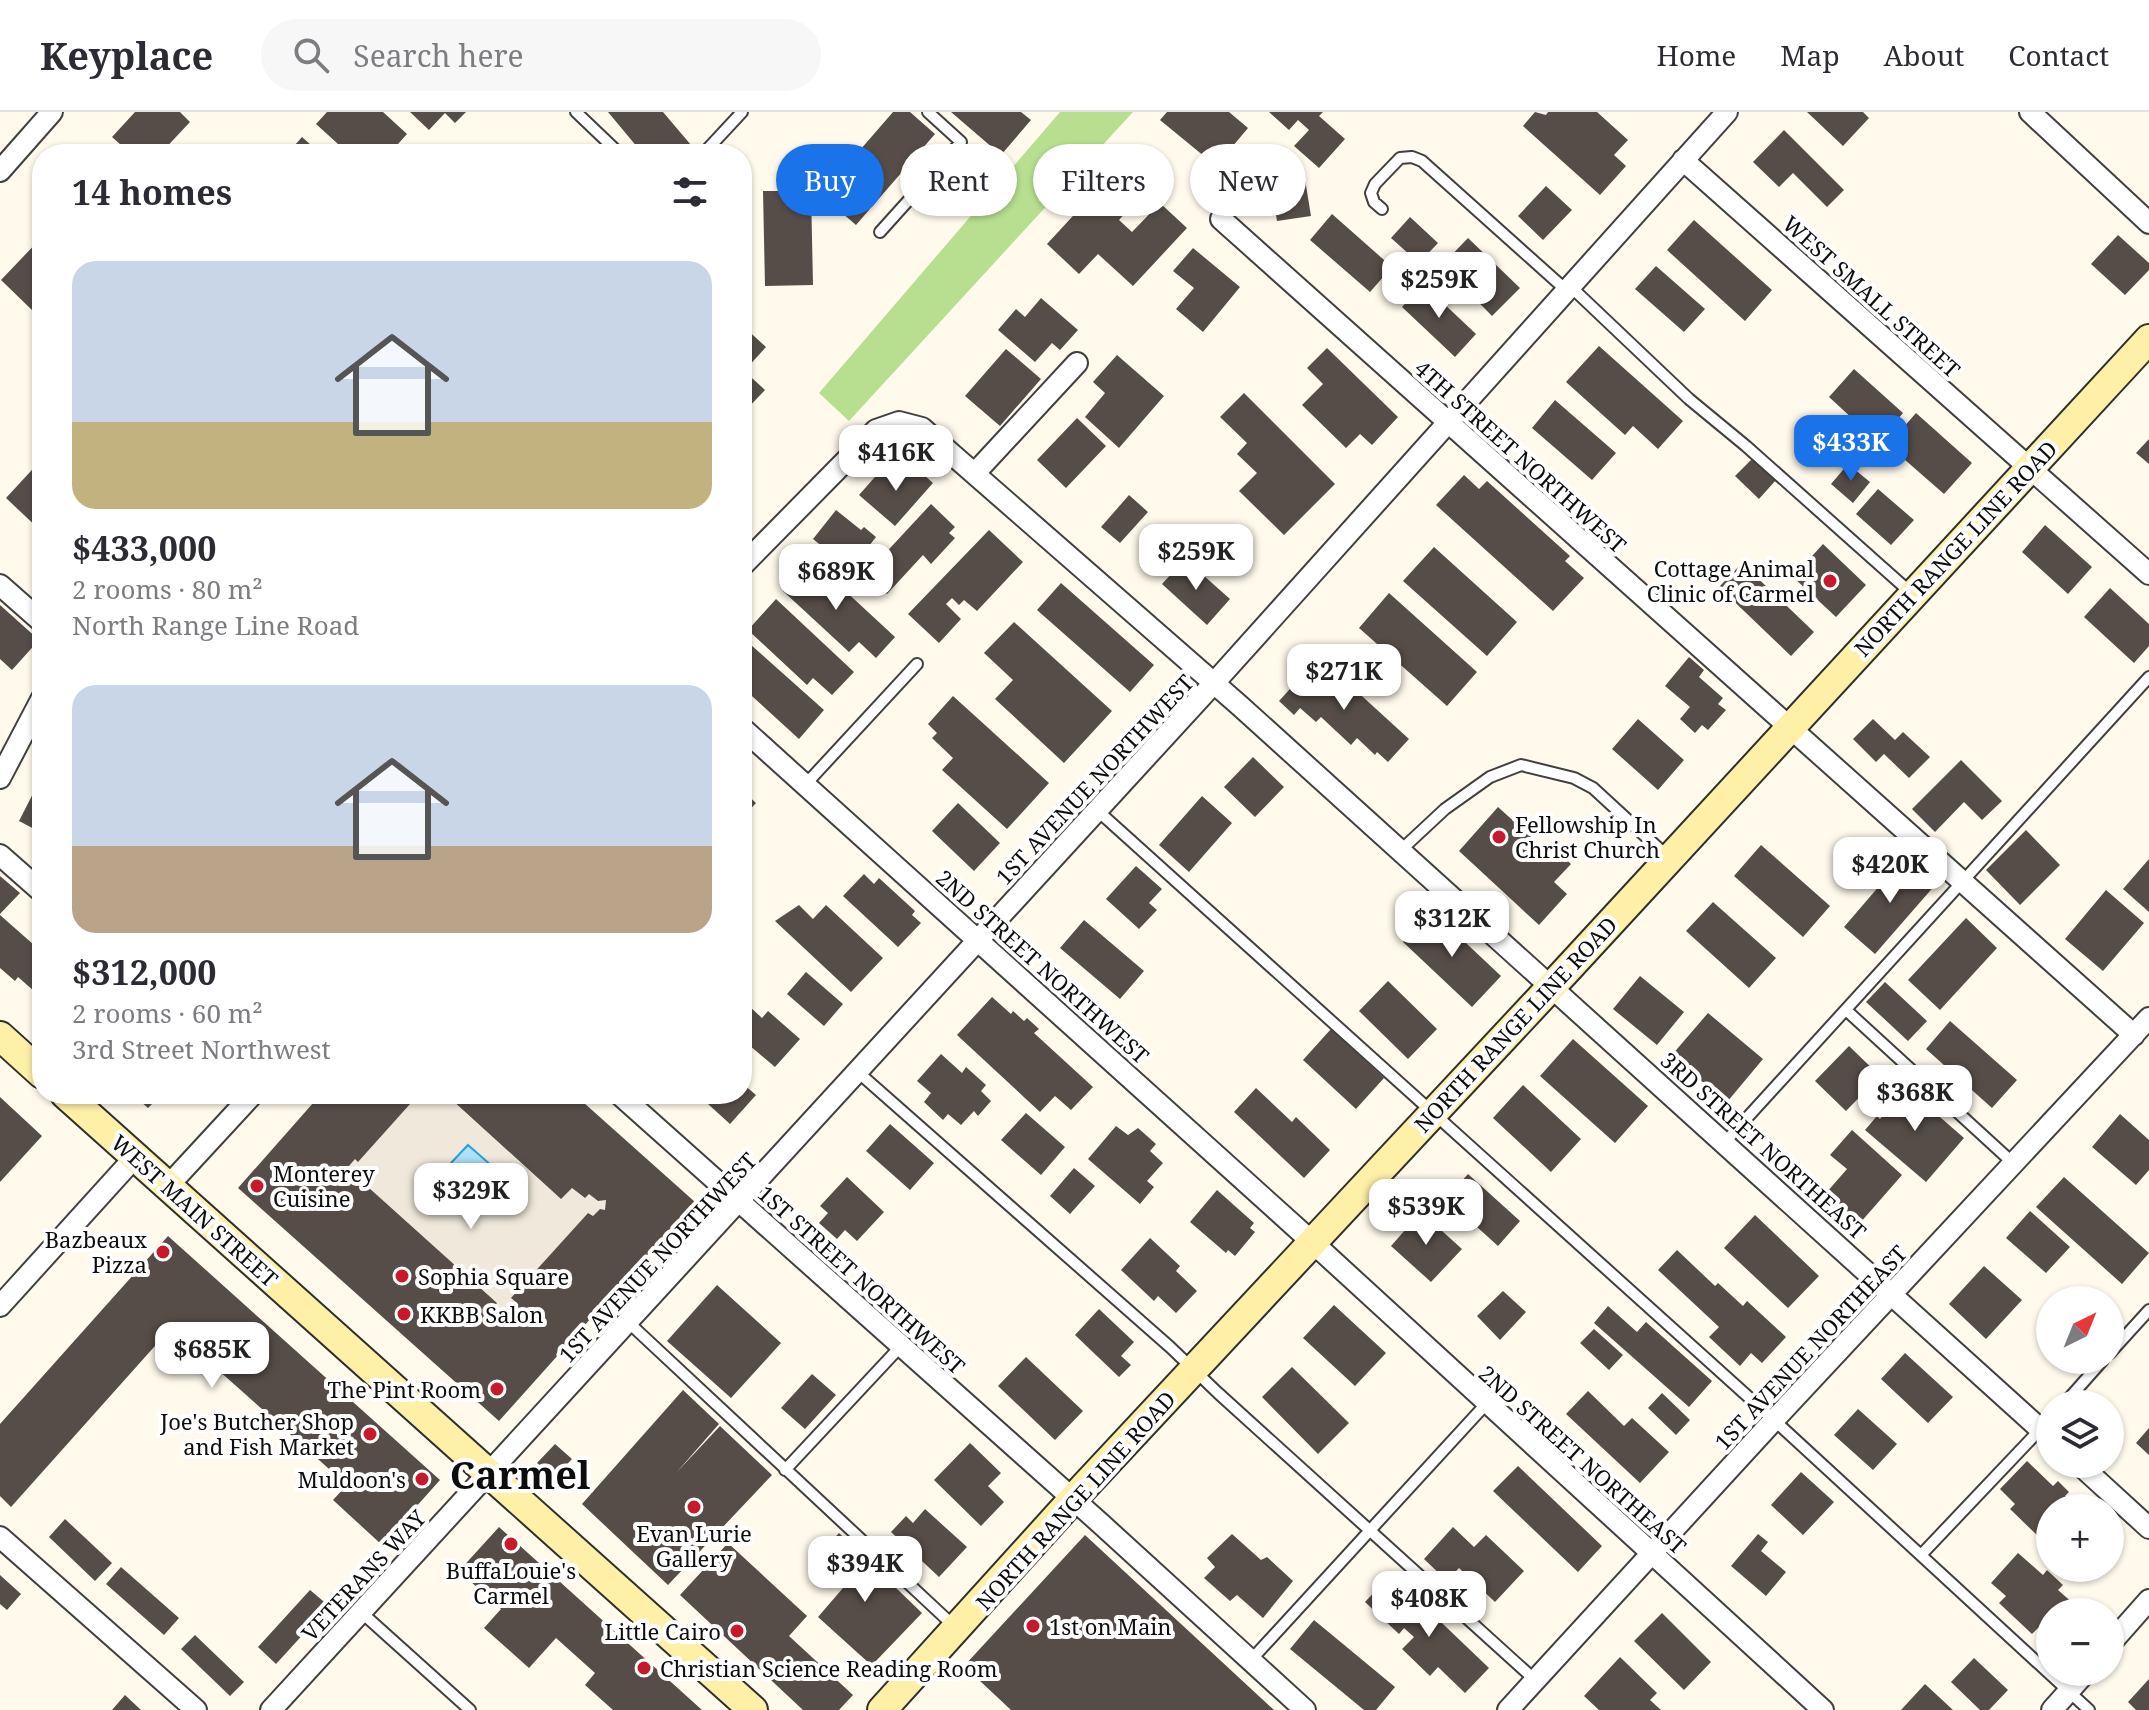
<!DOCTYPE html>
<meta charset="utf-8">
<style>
:root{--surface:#fff;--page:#f7f7f7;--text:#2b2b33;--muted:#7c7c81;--line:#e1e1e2;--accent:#1a73e8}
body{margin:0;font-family:"Noto Serif",serif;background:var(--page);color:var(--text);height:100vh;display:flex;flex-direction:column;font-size:30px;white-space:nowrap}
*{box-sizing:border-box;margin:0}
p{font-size:26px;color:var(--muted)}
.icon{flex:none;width:44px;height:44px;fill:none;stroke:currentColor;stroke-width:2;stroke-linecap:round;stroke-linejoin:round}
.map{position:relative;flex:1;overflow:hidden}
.drawer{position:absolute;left:32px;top:32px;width:720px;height:960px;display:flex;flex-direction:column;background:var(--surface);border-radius:32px;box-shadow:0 2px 6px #0004}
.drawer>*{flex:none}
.hud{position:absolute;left:776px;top:32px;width:760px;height:72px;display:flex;gap:16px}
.needle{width:52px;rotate:43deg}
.controls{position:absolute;left:2036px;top:1174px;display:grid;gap:16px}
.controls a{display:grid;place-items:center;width:88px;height:88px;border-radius:50%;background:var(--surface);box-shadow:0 2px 6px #0004;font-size:40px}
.price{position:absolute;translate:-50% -68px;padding:0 18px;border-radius:16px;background:#fff;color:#222;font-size:26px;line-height:52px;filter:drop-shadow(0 2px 4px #0008)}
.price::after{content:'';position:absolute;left:50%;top:48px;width:24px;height:18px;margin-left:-12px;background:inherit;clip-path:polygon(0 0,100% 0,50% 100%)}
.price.selected{background:var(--accent);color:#fff}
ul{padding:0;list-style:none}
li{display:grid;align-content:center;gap:16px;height:424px;padding:0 40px}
li span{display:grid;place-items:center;height:248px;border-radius:24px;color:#555}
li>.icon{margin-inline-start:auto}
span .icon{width:144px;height:144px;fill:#fffc;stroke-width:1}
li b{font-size:34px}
h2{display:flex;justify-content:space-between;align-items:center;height:96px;padding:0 40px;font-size:34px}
.pill{padding:0 28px;border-radius:36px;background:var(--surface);box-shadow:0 2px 6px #0004;font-size:28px;line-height:72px}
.pill.selected{background:var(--accent);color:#fff}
header{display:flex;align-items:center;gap:48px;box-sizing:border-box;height:112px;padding:0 40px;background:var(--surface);border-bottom:2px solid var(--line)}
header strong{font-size:38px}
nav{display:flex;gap:44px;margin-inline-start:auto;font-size:28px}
.search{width:560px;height:72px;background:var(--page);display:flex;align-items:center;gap:20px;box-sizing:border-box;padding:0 28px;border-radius:44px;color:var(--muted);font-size:30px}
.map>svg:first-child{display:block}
.forest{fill:#b8df90}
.plaza{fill:#f0e9db}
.water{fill:#ace2fb;stroke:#2d9ed9;stroke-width:2}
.building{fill:#564d48}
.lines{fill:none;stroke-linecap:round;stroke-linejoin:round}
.service-casing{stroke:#404040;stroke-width:14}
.minor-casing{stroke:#404040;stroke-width:24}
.secondary-casing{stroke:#2f2f2f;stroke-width:32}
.service{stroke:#fff;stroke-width:10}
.minor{stroke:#fff;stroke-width:20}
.secondary{stroke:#fff0a7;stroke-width:28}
.poi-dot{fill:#c8192c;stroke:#fff;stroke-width:3}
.labels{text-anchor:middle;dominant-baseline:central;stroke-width:8;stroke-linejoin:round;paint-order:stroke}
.street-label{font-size:22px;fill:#0d0d0d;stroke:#fff}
.poi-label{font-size:22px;fill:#0d0d0d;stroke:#fff;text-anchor:end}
.town-label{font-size:38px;font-weight:bold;fill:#0d0d0d;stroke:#fff}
</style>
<header>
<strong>Keyplace</strong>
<div class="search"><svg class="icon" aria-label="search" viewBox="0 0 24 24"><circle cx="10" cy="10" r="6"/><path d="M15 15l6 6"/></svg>Search here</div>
<nav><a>Home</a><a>Map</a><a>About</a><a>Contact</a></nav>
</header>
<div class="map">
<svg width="2149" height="1598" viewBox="0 0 2149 1598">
<rect width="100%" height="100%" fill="#fffaec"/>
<path class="forest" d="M1060 0H1133L849 309 819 281Z"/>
<path class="plaza" d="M419 982H458L452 989 561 1087 572 1076 584 1086 589 1082 597 1089 606 1088 605 1098 600 1097 593 1104 588 1101 511 1186 517 1191 511 1198V1208H501L500 1199 494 1195 497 1191 358 1066 353 1071 345 1063 340 1064 339 1054H349Z"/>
<path class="water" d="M468 1033 500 1061 483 1080 451 1051Z"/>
<path class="building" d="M135 0H180L190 10 160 42H131L112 25Z
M327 0H383L407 22 389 42H349L316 12Z
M410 0H466L455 11 445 1 429 18Z
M608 0H663L691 33 680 42H643Z
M893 0H910L935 22 856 113 821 83Z
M951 0H1021L1031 8 1001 43Z
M1167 0H1229L1248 16 1216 54 1160 8Z
M1269 0H1323L1319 4 1345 27 1319 56 1294 34 1309 18 1298 8 1289 18Z
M1535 0 1546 3 1548 0H1597L1628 28 1614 43 1626 54 1600 83 1523 14Z
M1807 0H1863L1869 6 1843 34Z
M1784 18 1844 78 1827 95 1793 61 1779 75 1753 50Z
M302 25 321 42H287Z
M1304 61 1311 104 1277 109 1270 66Z
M1119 64 1141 84 1119 108 1132 120 1160 91 1187 116 1133 174 1098 142 1079 162 1047 132 1096 79 1101 84Z
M1546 74 1572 98 1543 128 1518 104Z
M763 79H811L813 173 765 174Z
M1332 102 1392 155 1370 180 1310 128Z
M1410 105 1438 131 1419 151 1391 126Z
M1694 108 1772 178 1745 209 1667 138Z
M2118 123 2149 151V158L2125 183 2091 152Z
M42 125V192L34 200 1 168Z
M1468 126 1520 176 1492 204 1442 153Z
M1193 136 1240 175 1203 220 1176 197 1194 176 1173 159Z
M1656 154 1705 197 1684 220 1635 177Z
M1423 172 1476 222 1455 245 1402 195Z
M1041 186 1078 218 1060 238 1052 231 1035 250 998 218 1016 197 1025 205Z
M742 213 766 235 746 257 742 253Z
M1599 234 1683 309 1658 337 1633 314 1625 323 1566 270Z
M1327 236 1398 305 1372 333 1360 322 1346 336 1302 293 1323 272 1307 256Z
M1006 237 1041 267 1000 314 965 284Z
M1117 243 1164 284 1119 336 1085 305 1105 281 1093 270Z
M742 257 765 278 746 298 742 295Z
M1854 257 1903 301 1878 330 1829 285Z
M1244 281 1335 372 1284 423 1239 379 1257 361 1237 342 1247 331 1220 305Z
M1555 288 1616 341 1592 368 1532 316Z
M1916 301 1972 351 1944 382 1888 333Z
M1077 306 1106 334 1066 376 1037 348Z
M2149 327V352L2136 341Z
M1753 346 1776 368 1759 387 1735 364Z
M42 347V420L6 386Z
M912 352 933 371 895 414 859 383 882 357 896 370Z
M1848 352 1870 370 1853 391 1831 372Z
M1464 363 1479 377 1487 369 1570 444 1565 449 1584 466 1553 499 1436 393Z
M1878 377 1914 408 1891 433 1856 402Z
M1129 383 1148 400 1120 431 1101 415Z
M931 392 955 415 949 421 955 426 931 452 923 443 887 482 866 462Z
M836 398 861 418 864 415 876 425 845 465 828 452 834 444 813 427Z
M2045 413 2092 455 2068 482 2022 440Z
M989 418 1023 450 977 499 964 488 959 493 952 486 946 492 961 507 939 531 908 502Z
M1823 432 1866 473 1836 505 1793 465Z
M1434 435 1517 510 1487 544 1403 469Z
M1185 447 1230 487 1207 513 1162 472Z
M797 450 833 483 841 475 895 525 876 546 859 530 849 540 783 479 787 476 779 469Z
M1742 451 1814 520 1791 544 1719 475Z
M1061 471 1154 553 1130 580 1037 498Z
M2110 476 2149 512V534L2134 551 2084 505Z
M1389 481 1477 560 1447 594 1359 516Z
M776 487 854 560 832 583 813 566 807 573 748 518Z
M0 493 39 528 12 558 0 547Z
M1014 510 1112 599 1064 651 995 587 1013 568 984 541Z
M742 525 824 598 799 627 742 575Z
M1689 545 1704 558 1699 565 1723 586 1718 592 1726 598 1708 618 1702 613 1695 621 1680 607 1690 595 1665 574Z
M1329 554 1409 627 1388 650 1377 640 1375 643 1357 626 1351 633 1321 605 1316 610 1300 596 1294 603 1279 589 1308 557 1318 566Z
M953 584 1049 671 1007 717 942 658 953 646 932 626 937 621 928 612Z
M1638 607 1684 648 1658 678 1612 637Z
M1873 607 1895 628 1903 620 1930 645 1909 666 1884 642 1876 650 1853 627Z
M1253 645 1284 675 1255 705 1224 675Z
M1961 648 2002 689 1982 708 1964 690 1935 720 1912 697Z
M42 664V721L19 709Z
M742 678 756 691 742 706Z
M1202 684 1232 711 1189 760 1159 733Z
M958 691 1000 731 974 759 932 719Z
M1498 695 1548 740 1553 735 1571 752 1554 770 1567 782 1539 813 1459 739Z
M2026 718 2060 753 2020 793 1986 758Z
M1761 733 1830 794 1803 825 1734 764Z
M1905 744 1936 772 1875 842 1844 815Z
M2149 747V800L2123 777Z
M1136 754 1162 777 1149 791 1157 798 1139 817 1106 787Z
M864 762 874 772 879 766 915 799 912 803 921 811 898 835 843 784Z
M0 764 20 781 0 802Z
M2106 778 2144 811 2103 859 2065 827Z
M1713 790 1776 846 1749 876 1686 819Z
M799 793 813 807 826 793 883 846 851 880 775 809Z
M1432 799 1501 864 1472 895 1403 830Z
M0 803 42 840V886L18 865 15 869 0 856Z
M1966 806 1997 836 1940 898 1908 868Z
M1084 808 1144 859 1120 887 1060 836Z
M806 860 843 892 824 914 787 882Z
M1640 864 1684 900 1657 933 1613 897Z
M1388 869 1437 917 1408 947 1359 899Z
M1885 870 1927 909 1908 929 1866 890Z
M992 885 1011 902 1013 899 1024 909 1027 906 1039 917 1034 921 1093 975 1071 998 1055 984 1040 1000 957 923Z
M749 894 762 906 768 899 800 927 775 955 743 928 749 921 742 914V901Z
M1708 901 1763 947 1727 990 1671 944Z
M1950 909 2017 968 1992 996 1926 937Z
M1331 917 1384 966 1356 997 1303 948Z
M1573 927 1648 994 1615 1031 1540 964Z
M1849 934 1880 964 1846 999 1815 969Z
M941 942 962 961 966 955 986 973 981 979 991 989 978 1004 974 999 961 1013 948 1002 943 1008 924 990 931 981 917 969Z
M742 971 756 983 730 1012 697 982H742Z
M1901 971 1964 1026 1926 1070 1865 1018 1877 1004 1880 1007 1893 992 1887 987Z
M1523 973 1581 1027 1551 1060 1493 1006Z
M1256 976 1292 1010 1296 1005 1330 1038 1304 1066 1234 1000Z
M132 982H162L148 996Z
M321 982H419L358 1050 355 1047 349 1054H339L340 1064 345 1063 353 1071 358 1066 497 1191 494 1195 500 1199 501 1208H511V1198L517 1191 511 1186 588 1101 593 1104 600 1097 605 1098 606 1088 598 1089 589 1082 585 1086 572 1076 561 1087 452 988 458 982H574L695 1090 499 1309 238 1076Z
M0 985 42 1024 0 1070Z
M1026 1001 1065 1035 1041 1063 1001 1028Z
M2120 1002 2149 1028V1058L2136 1073 2092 1035Z
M890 1012 934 1051 910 1078 866 1039Z
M1116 1014 1128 1023 1138 1016 1156 1032 1150 1039 1163 1051 1147 1069 1154 1075 1140 1092 1088 1047Z
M1852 1018 1902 1063 1860 1111 1826 1081 1847 1057 1830 1043Z
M1074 1056 1095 1074 1070 1102 1050 1084Z
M1468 1062 1520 1109 1498 1134 1446 1087Z
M847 1065 884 1100 857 1129 845 1118 837 1127 819 1111 828 1101 820 1094Z
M2064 1065 2149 1141 2122 1172 2036 1095Z
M1217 1078 1254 1111 1250 1116 1255 1120 1235 1144 1228 1138 1226 1141 1190 1110Z
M2030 1099 2070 1135 2046 1161 2006 1126Z
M1421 1100 1462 1137 1431 1170 1391 1134Z
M1755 1103 1819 1164 1788 1196 1724 1136Z
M168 1124 440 1368 382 1433 333 1388 347 1373 171 1216 11 1395 0 1384V1312Z
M1150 1126 1180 1154 1176 1159 1197 1179 1176 1201 1158 1184 1154 1189 1121 1158Z
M1677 1138 1715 1174 1718 1171 1743 1194 1747 1189 1786 1225 1762 1251 1751 1241 1740 1254 1709 1225 1719 1215 1658 1158Z
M1984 1154 2022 1188 1986 1227 1949 1192Z
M717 1173 781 1231 731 1286 667 1229Z
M1503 1179 1526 1200 1500 1228 1477 1204Z
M1334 1193 1386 1241 1355 1274 1303 1226Z
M1608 1194 1637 1220 1646 1210 1712 1269 1689 1295 1594 1211Z
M1099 1197 1134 1230 1121 1244 1131 1253 1119 1265 1075 1223Z
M1594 1217 1623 1243 1609 1258 1580 1231Z
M1905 1241 1953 1285 1928 1311 1881 1267Z
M1026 1245 1083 1299 1055 1328 998 1274Z
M1292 1255 1349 1311 1318 1342 1262 1285Z
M812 1262 836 1283 805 1317 781 1296Z
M683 1278 719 1312 676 1361 720 1314 772 1363 668 1473 582 1392Z
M1588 1279 1624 1314 1632 1306 1669 1340 1640 1371 1566 1302Z
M1662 1281 1690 1308 1676 1323 1648 1296Z
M1858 1297 1897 1332 1873 1358 1834 1323Z
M2149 1316V1343L2136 1331Z
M970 1331 1001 1361 988 1374 1004 1390 981 1414 934 1368Z
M555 1332 572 1347 554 1366 537 1351Z
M2027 1349 2053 1374 2058 1369 2069 1380 2065 1384 2077 1396H2050V1421L2042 1428 2010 1397 2015 1392 2000 1377Z
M1518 1354 1602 1434 1578 1460 1493 1379Z
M1801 1360 1834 1390 1803 1423 1771 1393Z
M925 1397 967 1435 939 1465 891 1420 906 1404 913 1411Z
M65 1407 112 1451 95 1469 49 1425Z
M499 1415 702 1598H613L585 1573 595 1561 556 1526 529 1556 484 1516 501 1497 459 1459Z
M1453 1415 1474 1435 1486 1423 1524 1459 1495 1490 1459 1456 1447 1469 1424 1447Z
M839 1421 922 1501 874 1551 870 1552 818 1505 849 1469 820 1441Z
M1232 1422 1261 1448 1267 1445 1293 1469 1263 1506 1237 1483 1230 1489 1204 1466 1215 1455 1207 1446Z
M1758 1422 1768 1430 1761 1439 1786 1460 1766 1484 1731 1454Z
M1085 1423 1274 1598H1011L964 1554Z
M728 1431 807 1504 789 1524 853 1583 839 1598H803L680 1483Z
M2018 1441 2043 1463 2047 1458 2063 1473 2058 1478 2083 1500H2050V1525L2039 1515 2032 1522 1999 1491 2006 1484 1991 1471Z
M121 1455 179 1506 164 1523 106 1472Z
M0 1463 21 1482 7 1498 0 1492Z
M1384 1470 1414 1499 1421 1491 1489 1556 1465 1581 1438 1555 1430 1564 1402 1537 1414 1525 1404 1516 1399 1522 1365 1490Z
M310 1478 329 1494 276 1552 258 1535Z
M1662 1501 1711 1550 1684 1578 1634 1529Z
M1314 1508 1395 1575 1376 1598H1364L1290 1537Z
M195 1523 244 1570 230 1584 181 1537Z
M1620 1545 1657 1581 1650 1588 1661 1598H1599L1584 1584Z
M1974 1546 2008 1578 1989 1598H1980L1951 1570Z
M2149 1567V1598H2136L2128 1590Z
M1925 1572 1953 1598H1901Z
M125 1583 141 1598H112Z"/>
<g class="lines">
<defs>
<path id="service" d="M576 0 620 42
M703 42 742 0
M1382 97 1374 90 1371 81 1375 72 1400 46 1412 45 1422 49 1566 178
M880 120 961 30 928 0
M1570 174 1689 287 1746 334 1910 480
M805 673 917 552
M1098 699 1774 1308 2089 1598
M1401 738 1445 697 1490 665 1521 653 1574 666 1593 676 1668 745
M1846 898 2013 1051
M859 961 1170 1235 1218 1281 1535 1568
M1725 1030 2149 565
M628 1210 956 1516
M2110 1241 2149 1198
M2064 1292 2103 1248
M785 1358 900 1235
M1921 1443 2050 1307
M361 1500 470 1598
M1251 1548 1486 1292"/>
<path id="minor" d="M2030 0 2149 111
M1683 48 2149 462
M0 59 52 0
M1221 107 2134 923
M975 361 1077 251
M742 454 876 318 899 310 922 316 1239 593 2050 1326
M0 473 42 510
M742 616 1311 1129 1823 1598
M0 666 42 586
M0 743 42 780
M619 982 1100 1411 1305 1598
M168 1074 253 982
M0 1194 135 1045
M2079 1352 2149 1416
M0 1425 196 1598
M2110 1532 2149 1488
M271 1598 1214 571 1727 0
M1508 1598 1774 1308 2149 906
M2052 1598 2086 1560"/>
<path id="secondary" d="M0 924 42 962
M65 982 753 1598
M882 1598 1084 1375 1565 860 2149 227"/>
</defs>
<use href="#service" class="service-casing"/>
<use href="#minor" class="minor-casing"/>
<use href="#secondary" class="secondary-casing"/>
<use href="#service" class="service"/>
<use href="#minor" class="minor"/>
<use href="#secondary" class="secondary"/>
</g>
<g class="poi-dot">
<circle cx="1830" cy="469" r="8"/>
<circle cx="1499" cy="725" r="8"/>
<circle cx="257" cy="1074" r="8"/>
<circle cx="163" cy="1140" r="8"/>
<circle cx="402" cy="1164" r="8"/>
<circle cx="404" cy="1202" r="8"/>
<circle cx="497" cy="1277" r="8"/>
<circle cx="370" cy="1322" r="8"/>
<circle cx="422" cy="1367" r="8"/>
<circle cx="694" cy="1395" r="8"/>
<circle cx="511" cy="1432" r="8"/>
<circle cx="1033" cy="1514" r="8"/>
<circle cx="737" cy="1519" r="8"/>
<circle cx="644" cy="1556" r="8"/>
</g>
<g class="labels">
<g class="street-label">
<text transform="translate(1872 184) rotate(42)">WEST SMALL STREET</text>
<text transform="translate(1521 344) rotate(42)">4TH STREET NORTHWEST</text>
<text transform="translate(1955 436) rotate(-47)">NORTH RANGE LINE ROAD</text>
<text transform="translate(1094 667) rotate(-47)">1ST AVENUE NORTHWEST</text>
<text transform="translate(1043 854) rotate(42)">2ND STREET NORTHWEST</text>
<text transform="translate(1515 912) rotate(-47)">NORTH RANGE LINE ROAD</text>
<text transform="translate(1764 1033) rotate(42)">3RD STREET NORTHEAST</text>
<text transform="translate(195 1098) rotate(42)">WEST MAIN STREET</text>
<text transform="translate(657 1145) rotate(-47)">1ST AVENUE NORTHWEST</text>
<text transform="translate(862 1167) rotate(42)">1ST STREET NORTHWEST</text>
<text transform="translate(1810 1235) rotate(-47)">1ST AVENUE NORTHEAST</text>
<text transform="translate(1583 1347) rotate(42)">2ND STREET NORTHEAST</text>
<text transform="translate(1075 1388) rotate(-48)">NORTH RANGE LINE ROAD</text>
<text transform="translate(363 1463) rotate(-47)">VETERANS WAY</text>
</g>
<g class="poi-label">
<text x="1814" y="456">Cottage Animal<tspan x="1814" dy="25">Clinic of Carmel</tspan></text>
<text x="1515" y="712" text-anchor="start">Fellowship In<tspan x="1515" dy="25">Christ Church</tspan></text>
<text x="273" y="1061" text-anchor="start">Monterey<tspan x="273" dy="25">Cuisine</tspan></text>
<text x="147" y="1127">Bazbeaux<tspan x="147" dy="25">Pizza</tspan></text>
<text x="418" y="1164" text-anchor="start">Sophia Square</text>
<text x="420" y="1202" text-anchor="start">KKBB Salon</text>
<text x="481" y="1277">The Pint Room</text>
<text x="354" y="1309">Joe's Butcher Shop<tspan x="354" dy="25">and Fish Market</tspan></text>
<text x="406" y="1367">Muldoon's</text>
<text x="694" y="1421" text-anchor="middle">Evan Lurie<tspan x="694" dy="25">Gallery</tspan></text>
<text x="511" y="1458" text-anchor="middle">BuffaLouie's<tspan x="511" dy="25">Carmel</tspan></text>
<text x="1049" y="1514" text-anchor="start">1st on Main</text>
<text x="721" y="1519">Little Cairo</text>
<text x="660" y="1556" text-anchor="start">Christian Science Reading Room</text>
</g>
<g class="town-label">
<text x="520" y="1362">Carmel</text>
</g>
</g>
</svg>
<div class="controls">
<a><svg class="needle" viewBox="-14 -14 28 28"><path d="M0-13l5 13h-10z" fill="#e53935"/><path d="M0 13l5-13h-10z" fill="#7c7c81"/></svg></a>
<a><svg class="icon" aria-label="layers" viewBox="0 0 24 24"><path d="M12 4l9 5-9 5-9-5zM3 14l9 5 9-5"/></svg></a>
<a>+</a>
<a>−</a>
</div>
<b class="price" style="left:1439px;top:208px">$259K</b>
<b class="price selected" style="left:1851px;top:371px">$433K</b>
<b class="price" style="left:896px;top:381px">$416K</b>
<b class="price" style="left:1196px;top:480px">$259K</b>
<b class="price" style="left:836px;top:500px">$689K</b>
<b class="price" style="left:1344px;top:600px">$271K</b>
<b class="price" style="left:1890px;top:793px">$420K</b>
<b class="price" style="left:1452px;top:847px">$312K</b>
<b class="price" style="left:1915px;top:1021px">$368K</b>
<b class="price" style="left:471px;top:1119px">$329K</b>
<b class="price" style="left:1426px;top:1135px">$539K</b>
<b class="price" style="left:212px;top:1278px">$685K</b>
<b class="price" style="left:865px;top:1492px">$394K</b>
<b class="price" style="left:1429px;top:1527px">$408K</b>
<div class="hud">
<a class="pill selected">Buy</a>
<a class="pill">Rent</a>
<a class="pill">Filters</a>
<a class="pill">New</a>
</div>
<section class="drawer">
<h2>14 homes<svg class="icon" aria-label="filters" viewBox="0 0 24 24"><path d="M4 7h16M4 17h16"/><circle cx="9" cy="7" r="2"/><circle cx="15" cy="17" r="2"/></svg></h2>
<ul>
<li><span style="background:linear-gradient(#c9d6e8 65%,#c2b280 0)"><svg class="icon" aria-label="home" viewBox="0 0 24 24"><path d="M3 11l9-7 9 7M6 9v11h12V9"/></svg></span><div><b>$433,000</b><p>2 rooms · 80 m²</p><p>North Range Line Road</p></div></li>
<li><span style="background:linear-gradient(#c9d6e8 65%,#b9a48a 0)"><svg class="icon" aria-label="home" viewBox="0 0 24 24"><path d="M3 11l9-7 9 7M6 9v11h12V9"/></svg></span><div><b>$312,000</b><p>2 rooms · 60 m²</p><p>3rd Street Northwest</p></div></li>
</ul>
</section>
</div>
